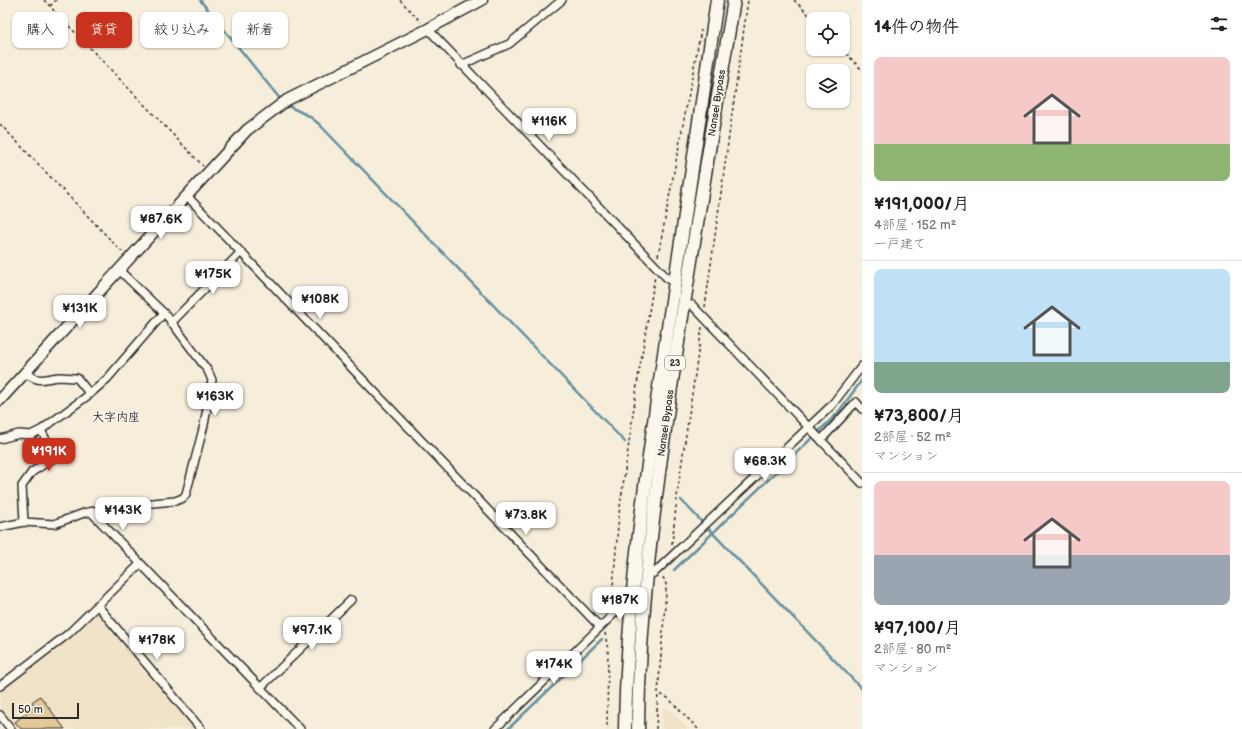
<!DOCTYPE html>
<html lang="ja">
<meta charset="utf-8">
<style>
:root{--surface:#fff;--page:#f2f2f2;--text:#202124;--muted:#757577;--line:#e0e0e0;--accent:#c8321e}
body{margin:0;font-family:"Balsamiq Sans","Klee One",sans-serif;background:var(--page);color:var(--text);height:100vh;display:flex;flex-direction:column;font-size:15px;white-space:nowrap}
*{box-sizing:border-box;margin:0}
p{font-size:13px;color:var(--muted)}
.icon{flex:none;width:22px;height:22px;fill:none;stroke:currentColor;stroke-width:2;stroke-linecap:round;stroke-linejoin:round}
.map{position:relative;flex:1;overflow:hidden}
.details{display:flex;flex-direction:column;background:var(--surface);width:380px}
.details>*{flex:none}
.guide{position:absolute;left:12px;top:12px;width:380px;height:36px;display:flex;gap:8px}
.tools{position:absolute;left:806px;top:12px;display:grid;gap:8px}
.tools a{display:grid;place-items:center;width:44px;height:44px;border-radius:8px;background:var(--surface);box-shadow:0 1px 3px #0004;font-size:20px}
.scale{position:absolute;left:12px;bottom:10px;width:67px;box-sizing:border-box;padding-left:4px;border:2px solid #2b2b2b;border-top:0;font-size:11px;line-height:14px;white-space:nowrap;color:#2b2b2b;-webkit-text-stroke:3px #fbf7ec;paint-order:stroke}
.price{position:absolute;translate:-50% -34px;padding:0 9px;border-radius:8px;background:#fff;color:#222;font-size:13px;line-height:26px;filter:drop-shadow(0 1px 2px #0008)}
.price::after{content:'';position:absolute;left:50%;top:24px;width:12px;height:9px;margin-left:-6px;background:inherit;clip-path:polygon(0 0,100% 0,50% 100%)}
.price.selected{background:var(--accent);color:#fff}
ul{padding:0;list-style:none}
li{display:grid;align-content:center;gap:8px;height:212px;padding:0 12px}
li+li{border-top:1px solid var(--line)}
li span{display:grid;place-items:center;height:124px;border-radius:8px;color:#555}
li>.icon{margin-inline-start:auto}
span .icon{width:72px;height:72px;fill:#fffc;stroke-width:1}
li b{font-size:17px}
h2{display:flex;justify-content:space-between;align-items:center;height:48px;padding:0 12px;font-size:17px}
.chip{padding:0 14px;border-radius:8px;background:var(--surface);box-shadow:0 1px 3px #0004;font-size:14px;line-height:36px}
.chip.selected{background:var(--accent);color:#fff}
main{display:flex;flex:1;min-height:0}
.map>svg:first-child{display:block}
.built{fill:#f0e3c7}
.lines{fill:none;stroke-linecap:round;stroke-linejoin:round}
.stream{stroke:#658f9f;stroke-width:2.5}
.building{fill:#e3c898;stroke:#2b2b2b}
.minor-casing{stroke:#2b2b2b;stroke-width:10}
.secondary-casing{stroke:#2b2b2b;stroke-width:13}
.trunk-casing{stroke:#2b2b2b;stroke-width:15}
.path{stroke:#2b2b2b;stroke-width:1.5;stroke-dasharray:3 3;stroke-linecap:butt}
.minor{stroke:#fbf7ec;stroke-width:7}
.secondary{stroke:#fbf7ec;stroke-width:10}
.trunk{stroke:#fbf7ec;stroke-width:12}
.labels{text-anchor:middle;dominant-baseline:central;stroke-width:3;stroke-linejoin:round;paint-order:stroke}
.shield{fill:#fbf7ec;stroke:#696865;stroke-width:1}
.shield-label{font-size:9px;font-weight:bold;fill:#2b2b2b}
.street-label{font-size:10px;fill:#2b2b2b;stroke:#fbf7ec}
.quarter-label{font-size:12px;font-weight:bold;fill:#2b2b2b;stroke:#fbf7ec}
</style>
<main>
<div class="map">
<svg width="862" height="729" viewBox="0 0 862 729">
<rect width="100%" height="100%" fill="#f6eedb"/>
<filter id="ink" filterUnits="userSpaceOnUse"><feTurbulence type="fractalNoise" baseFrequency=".025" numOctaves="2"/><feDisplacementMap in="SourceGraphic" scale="8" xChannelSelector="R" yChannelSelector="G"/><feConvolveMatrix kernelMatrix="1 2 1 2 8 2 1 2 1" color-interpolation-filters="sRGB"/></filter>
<g filter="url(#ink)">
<path class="built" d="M96 614H99L199 729H16L0 708V691L71 637Z
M668 708 688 729H661L662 709Z"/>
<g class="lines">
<path class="stream" d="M200 0 281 100
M286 105 309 116 319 124 625 442
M681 500 862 689
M674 570 837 414 862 380
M508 729 602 639"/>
</g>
<path class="building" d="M40 696 65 729H21L15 722 35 706 32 702Z"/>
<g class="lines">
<defs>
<path id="minor" d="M428 29 668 279
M461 65 509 44 562 0
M187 196 600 627
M692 305 862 483
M171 323 241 252
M90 394 107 379 164 313
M0 439 19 434 31 435 41 430 90 394 77 378C71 378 65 377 60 377 43 378 42 384 25 373
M821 440 856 402 862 409
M91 512 300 729
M24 522 22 486 32 472 55 457 41 430
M0 527 24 522 54 524 84 513 119 506 175 501 183 498 186 494 204 425 212 380 208 371 167 316 119 270
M654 573 831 406 862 366
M97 605 201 729
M0 686 68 634 140 564
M260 688 351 600
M0 715 11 729
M495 729 626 602"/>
<path id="secondary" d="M0 400 247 130 287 100 428 29 482 0"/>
<path id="trunk" d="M625 729C627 601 646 473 665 347 683 231 700 116 717 0
M638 729C639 617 654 505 670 394 690 263 712 131 734 0"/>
</defs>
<use href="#minor" class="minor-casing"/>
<use href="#secondary" class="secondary-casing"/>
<use href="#trunk" class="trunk-casing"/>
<path class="path" d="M44 0 203 166
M400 0 421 22
M794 0 813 19
M50 6 56 0
M842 49 862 70
M0 124 123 253
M658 256 701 30
M705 307 748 0
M672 544 678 488 702 327
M663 577 666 584V592L658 693 668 698 698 729
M614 602 612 598 619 514 638 378 655 276
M605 633 608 650 607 729
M656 729 658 693"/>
<use href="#minor" class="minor"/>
<use href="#secondary" class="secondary"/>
<use href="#trunk" class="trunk"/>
</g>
</g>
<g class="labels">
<rect class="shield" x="665" y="356" width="20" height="14" rx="3"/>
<g class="shield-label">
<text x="675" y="363">23</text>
</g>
<g class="street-label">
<text transform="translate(717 103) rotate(-81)">Nansei Bypass</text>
<text transform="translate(666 423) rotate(-82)">Nansei Bypass</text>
</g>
<g class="quarter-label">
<text x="116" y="417">大字内座</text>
</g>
</g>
</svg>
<div class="tools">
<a><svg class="icon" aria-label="locate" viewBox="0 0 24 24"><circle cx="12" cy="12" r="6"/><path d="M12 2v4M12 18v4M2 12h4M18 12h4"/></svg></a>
<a><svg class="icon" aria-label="layers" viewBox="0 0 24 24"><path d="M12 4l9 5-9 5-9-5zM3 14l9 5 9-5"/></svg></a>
</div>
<div class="scale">50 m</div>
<b class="price" style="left:549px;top:142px">¥116K</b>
<b class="price" style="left:161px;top:240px">¥87.6K</b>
<b class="price" style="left:213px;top:295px">¥175K</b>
<b class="price" style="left:320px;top:320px">¥108K</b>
<b class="price" style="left:80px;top:329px">¥131K</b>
<b class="price" style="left:215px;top:417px">¥163K</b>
<b class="price selected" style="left:49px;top:472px">¥191K</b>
<b class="price" style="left:765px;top:482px">¥68.3K</b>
<b class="price" style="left:123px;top:531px">¥143K</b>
<b class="price" style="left:526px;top:536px">¥73.8K</b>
<b class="price" style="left:620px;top:621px">¥187K</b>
<b class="price" style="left:312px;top:651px">¥97.1K</b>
<b class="price" style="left:157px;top:661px">¥178K</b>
<b class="price" style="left:554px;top:685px">¥174K</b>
<div class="guide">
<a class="chip">購入</a>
<a class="chip selected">賃貸</a>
<a class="chip">絞り込み</a>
<a class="chip">新着</a>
</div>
</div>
<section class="details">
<h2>14件の物件<svg class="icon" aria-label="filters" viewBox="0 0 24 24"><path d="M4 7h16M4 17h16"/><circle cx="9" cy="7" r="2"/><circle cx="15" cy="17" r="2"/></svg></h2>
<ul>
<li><span style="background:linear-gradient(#f6c9c9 70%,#8fb573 0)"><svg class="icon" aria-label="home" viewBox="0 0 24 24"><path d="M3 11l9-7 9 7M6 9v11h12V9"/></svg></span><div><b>¥191,000/月</b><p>4部屋 · 152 m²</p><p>一戸建て</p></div></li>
<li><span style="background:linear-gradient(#bfe0f5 75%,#7fa58c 0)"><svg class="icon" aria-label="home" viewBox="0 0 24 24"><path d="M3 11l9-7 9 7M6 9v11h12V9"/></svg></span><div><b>¥73,800/月</b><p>2部屋 · 52 m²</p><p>マンション</p></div></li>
<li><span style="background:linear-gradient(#f6c9c9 60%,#9aa5b1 0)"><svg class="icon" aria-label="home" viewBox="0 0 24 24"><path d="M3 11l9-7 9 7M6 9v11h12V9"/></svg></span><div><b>¥97,100/月</b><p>2部屋 · 80 m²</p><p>マンション</p></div></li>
</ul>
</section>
</main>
